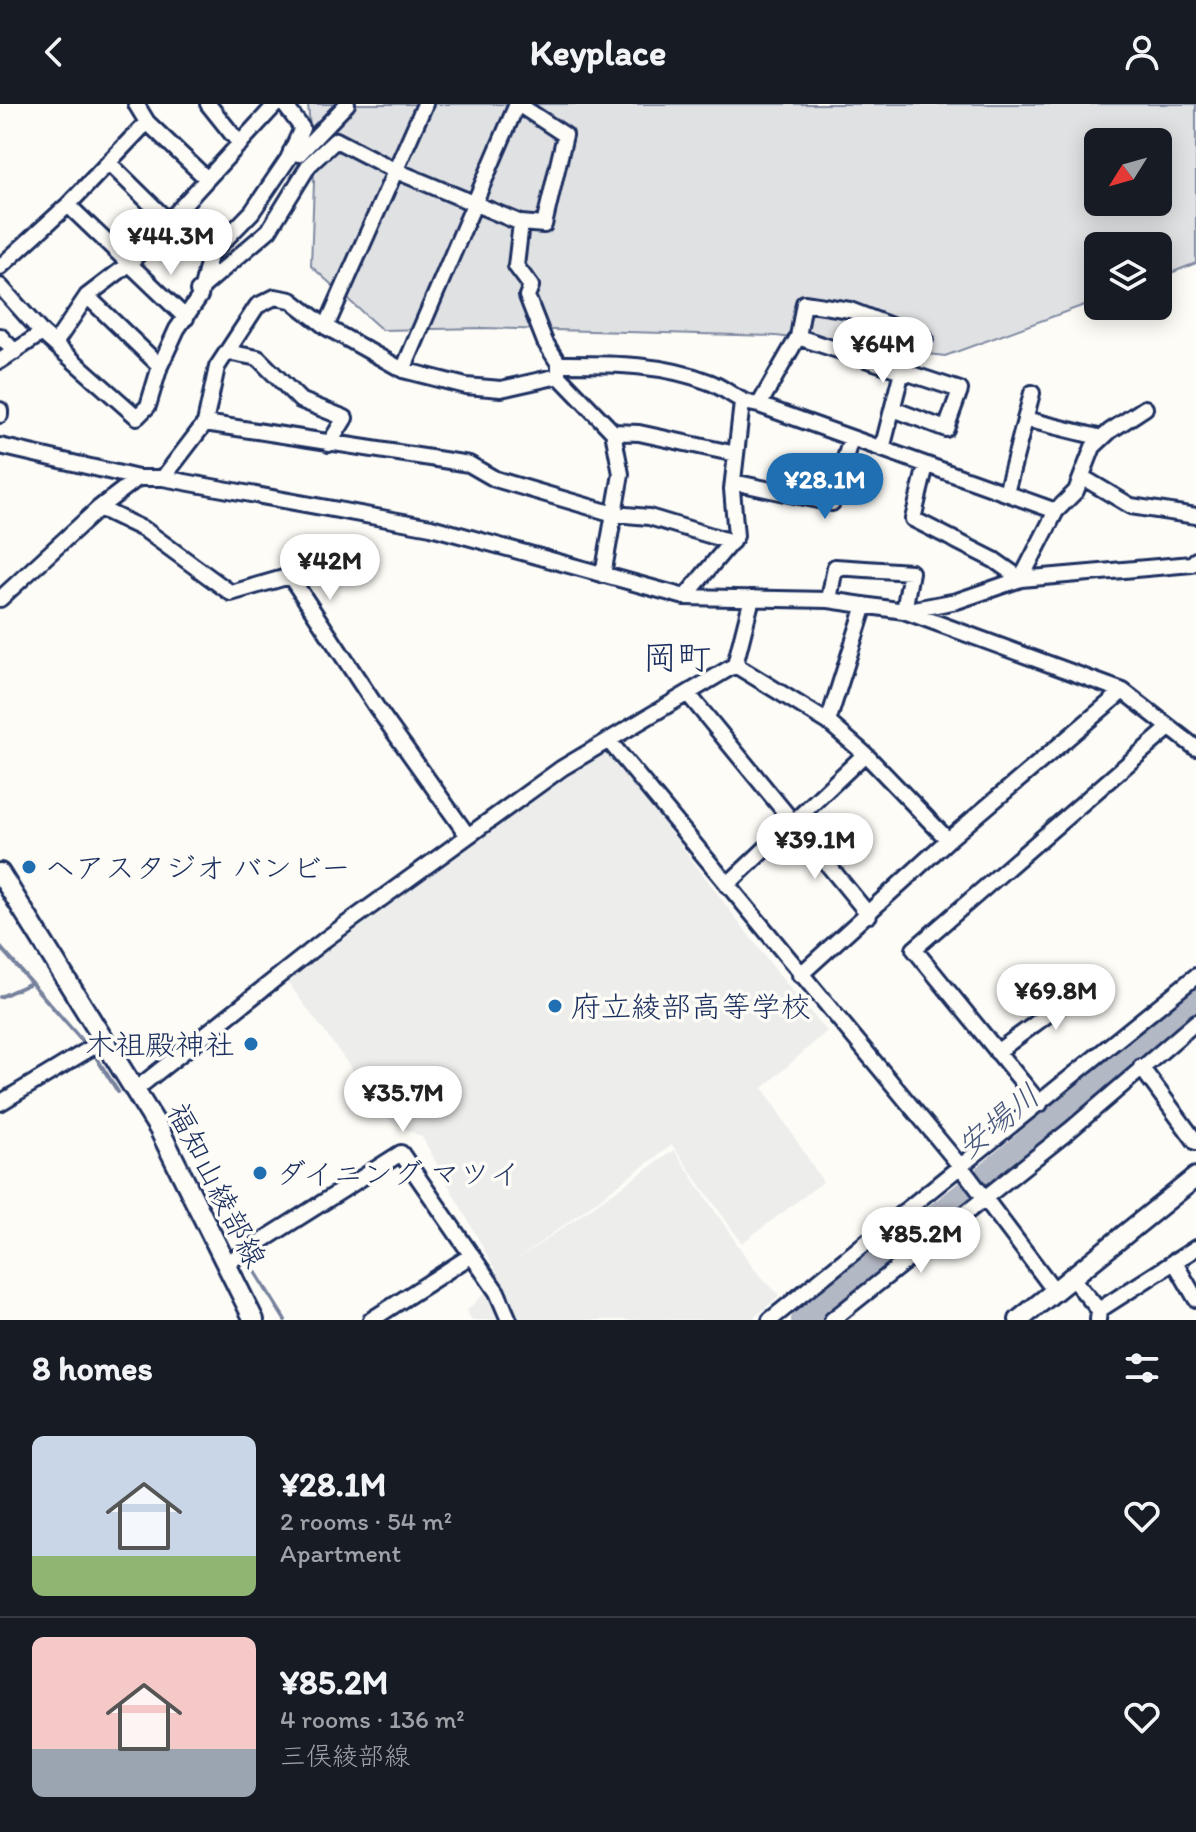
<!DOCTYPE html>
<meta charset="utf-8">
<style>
:root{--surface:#171b24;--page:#242831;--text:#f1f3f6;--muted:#9ea1a6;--line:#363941;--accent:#1f6fb2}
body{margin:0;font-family:Itim,"Klee One",sans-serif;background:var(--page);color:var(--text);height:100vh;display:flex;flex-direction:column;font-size:30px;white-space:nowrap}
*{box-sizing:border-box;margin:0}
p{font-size:26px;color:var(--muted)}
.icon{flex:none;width:44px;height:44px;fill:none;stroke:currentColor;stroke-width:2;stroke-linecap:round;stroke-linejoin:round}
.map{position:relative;height:1216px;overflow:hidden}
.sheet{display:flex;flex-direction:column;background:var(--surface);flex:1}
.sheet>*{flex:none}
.needle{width:52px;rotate:233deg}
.buttons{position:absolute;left:1084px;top:24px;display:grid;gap:16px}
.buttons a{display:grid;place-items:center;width:88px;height:88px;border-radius:12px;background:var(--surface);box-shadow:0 4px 20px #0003;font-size:40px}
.price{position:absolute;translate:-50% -68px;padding:0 18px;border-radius:28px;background:#fff;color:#222;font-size:26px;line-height:52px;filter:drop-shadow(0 2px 4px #0008)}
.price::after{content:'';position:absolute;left:50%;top:48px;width:24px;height:18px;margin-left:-12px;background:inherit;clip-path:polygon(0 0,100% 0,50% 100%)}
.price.current{background:var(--accent);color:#fff}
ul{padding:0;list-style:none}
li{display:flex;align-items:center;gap:24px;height:200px;padding:0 32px}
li+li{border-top:2px solid var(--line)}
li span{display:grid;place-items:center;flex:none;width:224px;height:160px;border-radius:12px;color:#555}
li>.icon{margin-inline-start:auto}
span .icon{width:96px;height:96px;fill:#fffc;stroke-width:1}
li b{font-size:34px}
h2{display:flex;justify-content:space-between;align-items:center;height:96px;padding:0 32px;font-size:34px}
header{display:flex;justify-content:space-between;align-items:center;height:104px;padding:0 32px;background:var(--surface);font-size:36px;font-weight:700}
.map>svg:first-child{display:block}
.built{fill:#edeeec}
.green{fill:#e0e1e3;stroke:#7e88a0;stroke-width:2;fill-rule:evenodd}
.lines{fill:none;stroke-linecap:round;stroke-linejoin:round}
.stream{stroke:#76819c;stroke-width:4}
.river{stroke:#b3b8c5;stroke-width:24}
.minor-casing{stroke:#1b2f5e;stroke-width:20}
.major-casing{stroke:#1b2f5e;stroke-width:24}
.minor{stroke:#fdfcf7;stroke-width:14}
.major{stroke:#fdfcf7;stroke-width:18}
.poi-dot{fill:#1f6fb2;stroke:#fdfcf7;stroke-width:3}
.labels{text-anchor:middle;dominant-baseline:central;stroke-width:7;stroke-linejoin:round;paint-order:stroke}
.poi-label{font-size:30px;fill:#1b2f5e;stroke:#fdfcf7;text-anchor:start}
.street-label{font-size:30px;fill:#1b2f5e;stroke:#fdfcf7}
.water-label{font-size:32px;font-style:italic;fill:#49587d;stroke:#fdfcf7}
.quarter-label{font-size:34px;fill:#1b2f5e;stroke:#fdfcf7}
</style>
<header><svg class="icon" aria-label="back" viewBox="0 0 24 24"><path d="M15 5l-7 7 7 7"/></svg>Keyplace<svg class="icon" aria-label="person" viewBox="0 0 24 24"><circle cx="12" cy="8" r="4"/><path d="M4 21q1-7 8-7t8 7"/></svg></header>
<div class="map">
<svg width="1196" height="1216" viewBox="0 0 1196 1216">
<rect width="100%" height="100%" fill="#fdfcf7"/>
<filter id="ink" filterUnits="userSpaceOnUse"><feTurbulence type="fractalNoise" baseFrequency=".0125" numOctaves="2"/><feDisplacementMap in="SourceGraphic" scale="16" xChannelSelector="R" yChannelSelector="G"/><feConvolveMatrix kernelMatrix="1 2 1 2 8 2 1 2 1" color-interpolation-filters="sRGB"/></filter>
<g filter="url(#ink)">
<path class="built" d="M607 644 780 872 827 927 763 984 823 1078 742 1139 672 1041 514 1158 674 1046 754 1165 780 1192 751 1216H472L466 1207 486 1188 482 1178 497 1169 422 1033 392 1019 286 876Z"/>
<path class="green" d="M308 0H1196V159L1158 174V142H1098V196L945 252 776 232 483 224 382 226 311 162 314 78ZM1098 38H1158V98H1098Z"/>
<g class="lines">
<path class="stream" d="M0 843 96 953 118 988
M0 893 31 879
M249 1158 285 1216"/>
<path class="river" d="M803 1216 961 1092 1196 897"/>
<defs>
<path id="minor" d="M208 0 240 40
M147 18 207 75
M291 47 299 50 347 0
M109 59 166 115
M68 101 186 214
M521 119 516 162 531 182 527 192 545 238 559 260
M0 163 68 101 147 18 136 0
M0 182 42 229 137 313 148 302 160 262 177 225 200 192 210 151 252 108 288 55 302 24 284 0
M198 187 269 126 309 61 336 36 394 66 521 119 544 121 565 31 518 0
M87 192 160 262
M326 223 425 0
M0 232 15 248
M798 233 960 286 946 325 893 305
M56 238 87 192 129 160 276 0
M227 248 258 254 300 296 345 314 329 340
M0 257 42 229
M403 266 517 0
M759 301 798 233 804 199 850 206 925 235
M0 306V311
M1025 315 1102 334
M205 319 469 360 495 375 614 410 649 413 732 438
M613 328 639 329 736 350
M0 342 138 374H163L431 423 685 493 829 496 904 507 1123 587 1196 644
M882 345 902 267
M926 361 913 415 994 456 1021 475
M1082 373 1131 402 1196 412
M163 374 205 319 217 263 257 202 275 193 291 196 326 223 403 266 466 282 501 285 559 272
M733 378 832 399 851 334
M1006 389 1032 289
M99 404 145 426 231 489 290 472 377 604 468 732
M603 471 621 370 613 328 559 272V260C609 260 661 259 709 278 728 285 738 299 759 301L1056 407
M1021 475 1056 407 1076 387 1093 343 1110 327 1145 304
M685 493 736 432 732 385 742 299
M0 495 99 404 138 374
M829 496 835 463 911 468 904 507
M904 507 957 497 1021 475 1192 460 1196 456
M735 561 828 618 865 650 948 736
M689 591 869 811
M828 618 865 501
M609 637 962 1064 1054 1186
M727 781 865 650
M800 871 948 736 1123 587
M997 948 1093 877
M1141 963 1196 1038
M135 986 327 834 562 664 735 561 752 494
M0 999 106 935
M1040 1000 914 845 1168 625
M1174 1157 1196 1195
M227 1159 401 1049 497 1188 509 1216
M1070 1172 1099 1206
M371 1216 472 1151
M770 1216 1196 872
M832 1216 1070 1026 1196 918
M1098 1216 1099 1206 1196 1144"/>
<path id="major" d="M0 769 159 1025 254 1216
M1019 1216 1196 1073"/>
</defs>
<use href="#minor" class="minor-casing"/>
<use href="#major" class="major-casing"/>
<use href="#minor" class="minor"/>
<use href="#major" class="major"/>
</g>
</g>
<g class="poi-dot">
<circle cx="29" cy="763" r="8"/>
<circle cx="555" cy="902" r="8"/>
<circle cx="251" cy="940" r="8"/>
<circle cx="260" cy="1069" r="8"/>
</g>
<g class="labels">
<g class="poi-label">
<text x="45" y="763">ヘアスタジオ バンビー</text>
<text x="571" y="902">府立綾部高等学校</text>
<text x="235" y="940" text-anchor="end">木祖殿神社</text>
<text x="276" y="1069">ダイニング マツイ</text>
</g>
<g class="street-label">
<text transform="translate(217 1081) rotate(63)">福知山綾部線</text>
</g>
<g class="water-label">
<text transform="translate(998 1017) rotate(-39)">安場川</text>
</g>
<g class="quarter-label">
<text x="677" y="553">岡町</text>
</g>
</g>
</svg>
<div class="buttons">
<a><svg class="needle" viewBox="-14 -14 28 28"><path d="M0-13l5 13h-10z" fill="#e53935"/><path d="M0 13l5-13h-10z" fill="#9ea1a6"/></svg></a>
<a><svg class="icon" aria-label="layers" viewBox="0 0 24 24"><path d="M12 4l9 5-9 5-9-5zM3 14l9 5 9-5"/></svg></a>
</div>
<b class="price" style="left:171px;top:173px">¥44.3M</b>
<b class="price" style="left:883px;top:281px">¥64M</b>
<b class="price current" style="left:825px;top:417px">¥28.1M</b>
<b class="price" style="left:330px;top:498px">¥42M</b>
<b class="price" style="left:815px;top:777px">¥39.1M</b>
<b class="price" style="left:1056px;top:928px">¥69.8M</b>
<b class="price" style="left:403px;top:1030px">¥35.7M</b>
<b class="price" style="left:921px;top:1171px">¥85.2M</b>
</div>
<section class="sheet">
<h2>8 homes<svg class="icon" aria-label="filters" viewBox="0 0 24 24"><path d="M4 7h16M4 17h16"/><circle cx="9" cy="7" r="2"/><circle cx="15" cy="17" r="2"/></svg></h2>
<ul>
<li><span style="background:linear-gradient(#c9d6e8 75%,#8fb573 0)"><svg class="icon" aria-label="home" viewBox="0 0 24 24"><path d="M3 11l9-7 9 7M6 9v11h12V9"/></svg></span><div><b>¥28.1M</b><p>2 rooms · 54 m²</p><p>Apartment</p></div><svg class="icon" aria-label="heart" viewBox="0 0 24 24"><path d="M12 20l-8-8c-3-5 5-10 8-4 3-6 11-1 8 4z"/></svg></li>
<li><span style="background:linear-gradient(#f6c9c9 70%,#9aa5b1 0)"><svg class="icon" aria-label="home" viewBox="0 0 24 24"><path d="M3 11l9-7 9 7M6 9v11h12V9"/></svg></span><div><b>¥85.2M</b><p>4 rooms · 136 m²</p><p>三俣綾部線</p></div><svg class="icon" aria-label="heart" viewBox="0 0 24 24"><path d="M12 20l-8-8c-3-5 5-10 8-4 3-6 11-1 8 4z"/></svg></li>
</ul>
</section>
